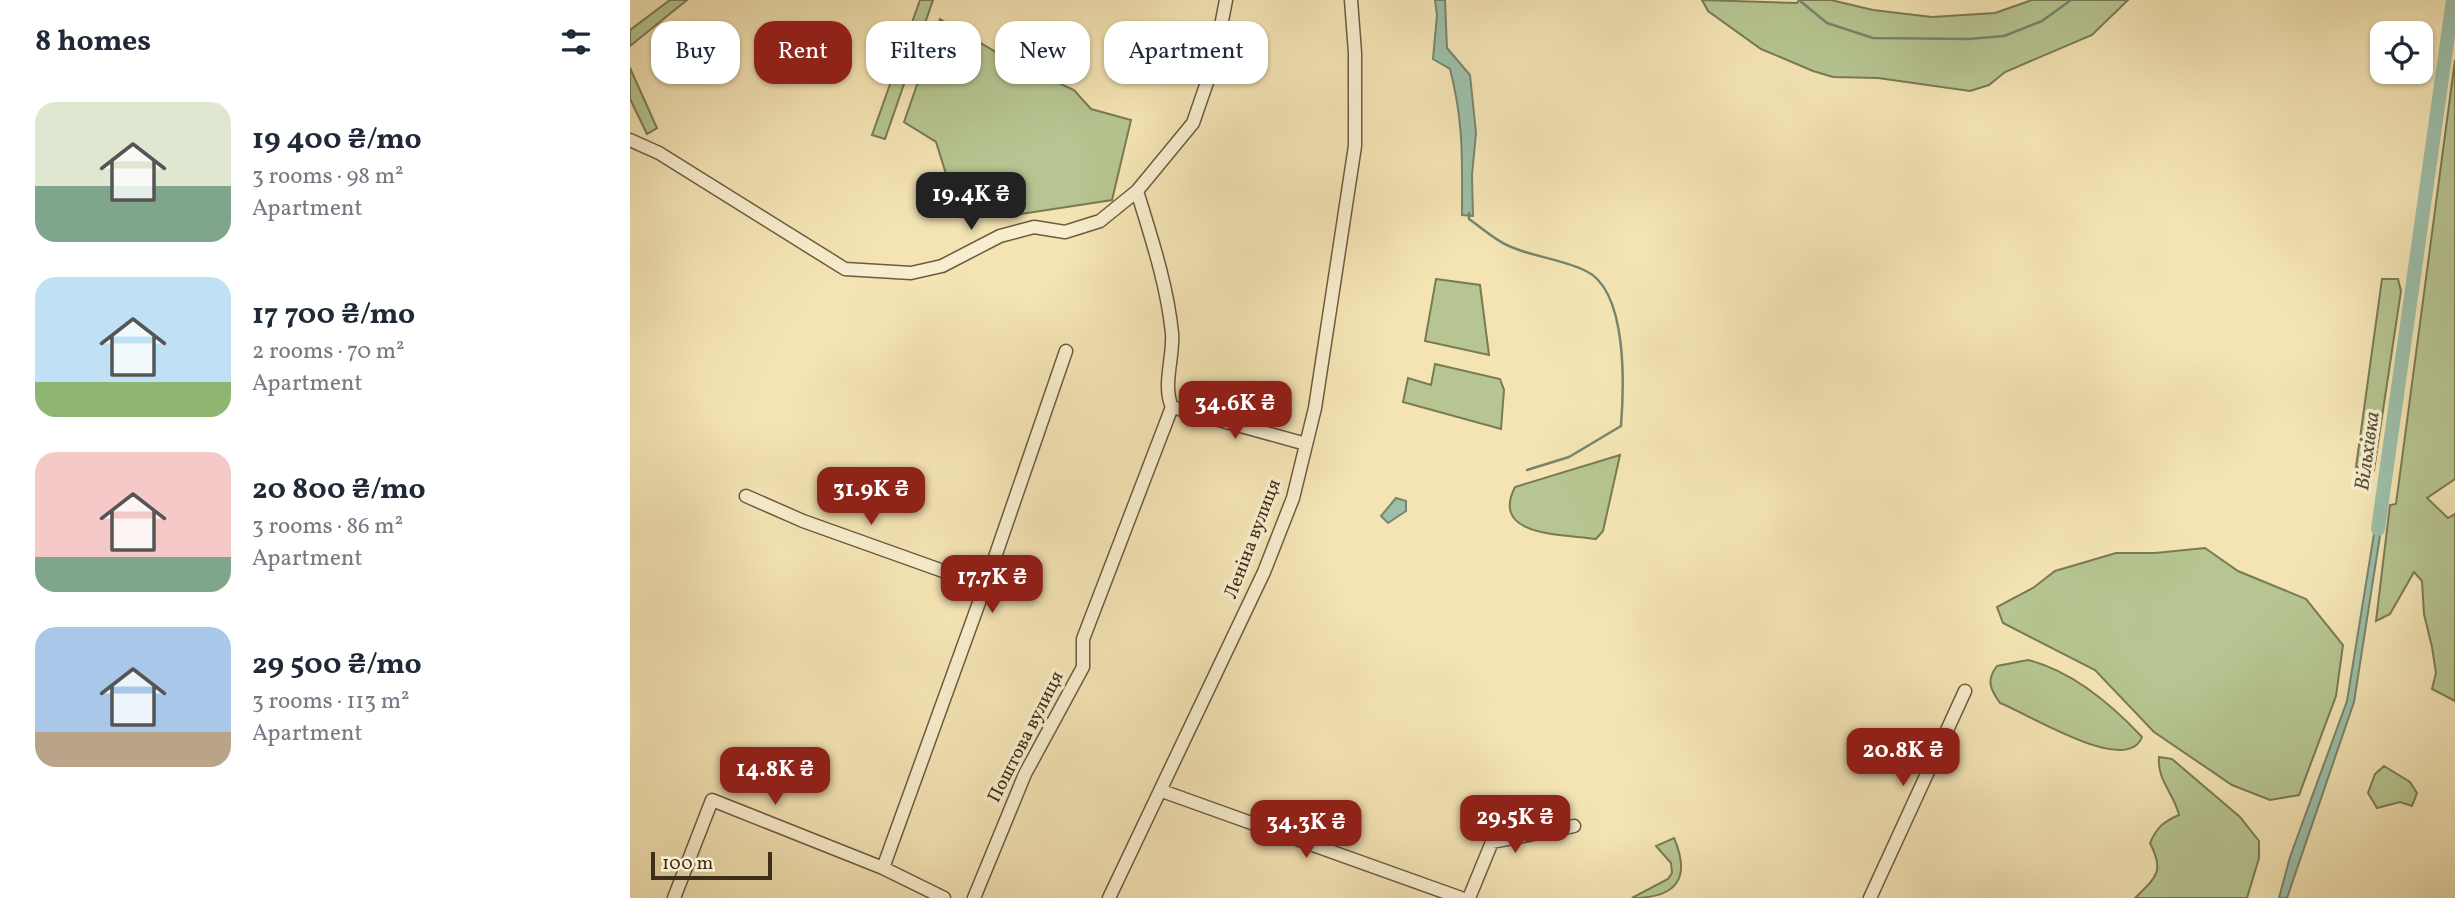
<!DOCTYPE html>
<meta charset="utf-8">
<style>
:root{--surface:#fff;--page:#f6f6f7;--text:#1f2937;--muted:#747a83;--accent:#8f2418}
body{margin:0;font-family:Vollkorn,serif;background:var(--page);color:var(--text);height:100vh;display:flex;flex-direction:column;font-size:26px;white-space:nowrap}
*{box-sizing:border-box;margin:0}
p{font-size:23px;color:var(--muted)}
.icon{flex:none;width:38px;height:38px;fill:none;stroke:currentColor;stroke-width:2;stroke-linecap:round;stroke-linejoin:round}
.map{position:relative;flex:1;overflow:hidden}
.drawer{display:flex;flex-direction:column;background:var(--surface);width:630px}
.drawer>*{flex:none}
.top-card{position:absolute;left:21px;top:21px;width:665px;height:63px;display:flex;gap:14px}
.fabs{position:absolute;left:1740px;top:21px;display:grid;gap:14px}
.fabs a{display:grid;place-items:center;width:63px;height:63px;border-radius:14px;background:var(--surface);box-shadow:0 2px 5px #0004;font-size:35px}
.scale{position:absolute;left:21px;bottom:18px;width:121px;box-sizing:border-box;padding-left:7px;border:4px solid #3f2e17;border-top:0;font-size:19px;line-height:24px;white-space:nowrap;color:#3f2e17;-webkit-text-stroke:5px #f8edce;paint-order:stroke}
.price{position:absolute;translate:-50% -60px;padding:0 16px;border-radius:14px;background:var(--accent);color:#fff;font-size:23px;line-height:46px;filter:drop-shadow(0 2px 4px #0008)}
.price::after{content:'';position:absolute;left:50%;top:42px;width:21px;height:16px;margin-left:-10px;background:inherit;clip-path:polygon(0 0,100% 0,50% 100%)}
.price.on{background:#222;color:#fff}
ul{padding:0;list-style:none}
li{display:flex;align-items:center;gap:21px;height:175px;padding:0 35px}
li span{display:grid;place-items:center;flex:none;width:196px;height:140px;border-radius:21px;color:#555}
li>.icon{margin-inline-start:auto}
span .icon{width:84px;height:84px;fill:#fffc;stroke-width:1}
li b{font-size:30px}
h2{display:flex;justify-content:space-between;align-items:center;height:84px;padding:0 35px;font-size:30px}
.pill{padding:0 24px;border-radius:21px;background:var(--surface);box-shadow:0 2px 5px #0004;font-size:24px;line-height:63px}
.pill.on{background:var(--accent);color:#fff}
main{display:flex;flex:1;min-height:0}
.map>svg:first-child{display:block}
.green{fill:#b6c591;stroke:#7a7a54;stroke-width:2}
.water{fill:#9cbfa9;stroke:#77856f;stroke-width:2}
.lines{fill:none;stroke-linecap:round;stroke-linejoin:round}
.stream{stroke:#77856f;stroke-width:2.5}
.river{stroke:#9cbfa9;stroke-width:14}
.minor-casing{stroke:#6c5c3e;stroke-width:15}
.minor{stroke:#f8edce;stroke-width:12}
.labels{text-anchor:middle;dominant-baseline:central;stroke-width:7;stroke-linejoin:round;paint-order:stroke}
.street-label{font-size:19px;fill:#3f2e17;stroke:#f8edce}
.water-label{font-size:21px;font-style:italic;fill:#56523c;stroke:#f8edce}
</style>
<main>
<section class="drawer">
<h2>8 homes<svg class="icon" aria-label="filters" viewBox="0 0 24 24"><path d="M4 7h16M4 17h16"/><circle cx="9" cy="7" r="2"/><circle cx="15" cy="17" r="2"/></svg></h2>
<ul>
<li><span style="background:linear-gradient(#dfe7d0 60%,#7fa58c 0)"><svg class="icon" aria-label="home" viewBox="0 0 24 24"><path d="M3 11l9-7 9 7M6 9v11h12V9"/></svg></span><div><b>19 400 ₴/mo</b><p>3 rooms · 98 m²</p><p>Apartment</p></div></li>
<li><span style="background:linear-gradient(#bfe0f5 75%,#8fb573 0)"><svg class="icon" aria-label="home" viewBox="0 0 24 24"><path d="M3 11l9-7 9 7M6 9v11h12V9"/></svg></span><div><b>17 700 ₴/mo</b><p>2 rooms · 70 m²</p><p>Apartment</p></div></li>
<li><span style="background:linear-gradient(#f6c9c9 75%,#7fa58c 0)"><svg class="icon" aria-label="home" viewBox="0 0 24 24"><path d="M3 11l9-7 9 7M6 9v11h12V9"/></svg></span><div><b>20 800 ₴/mo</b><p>3 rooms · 86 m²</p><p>Apartment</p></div></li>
<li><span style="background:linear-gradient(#a9c7e8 75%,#b9a48a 0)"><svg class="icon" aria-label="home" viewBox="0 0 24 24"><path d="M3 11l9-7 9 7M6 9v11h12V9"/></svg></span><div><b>29 500 ₴/mo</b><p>3 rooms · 113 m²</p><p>Apartment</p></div></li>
</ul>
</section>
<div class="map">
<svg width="1825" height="898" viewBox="0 0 1825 898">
<rect width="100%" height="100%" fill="#f4e4b4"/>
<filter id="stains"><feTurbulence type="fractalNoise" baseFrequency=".00286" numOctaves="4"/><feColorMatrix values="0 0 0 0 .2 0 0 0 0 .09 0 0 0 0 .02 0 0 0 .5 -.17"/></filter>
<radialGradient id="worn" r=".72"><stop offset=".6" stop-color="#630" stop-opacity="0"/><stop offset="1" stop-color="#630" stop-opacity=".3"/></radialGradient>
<path class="green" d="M40 0H57L0 46V30Z
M290 0H303L255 139 242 135Z
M1072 0 1167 3 1169 0H1201L1243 10 1302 17 1365 13 1402 0H1498L1462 35 1375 72 1359 85 1340 91 1248 78 1203 77 1183 71 1131 49 1078 11Z
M310 19 383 62 444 90 461 109 501 120 482 200 385 215 357 206 317 177 306 142 274 122Z
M1825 60V479L1797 498 1818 518 1825 514V701L1802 689 1806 673 1802 647 1794 614 1792 581 1784 572 1760 614 1746 621 1760 505 1766 504Z
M0 68 27 128 17 134 0 99Z
M806 279 850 285 859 355 795 341Z
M1752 279H1768L1771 291 1744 470 1726 467Z
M805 364 870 379 874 390 871 429 773 402 778 378 801 385Z
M990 455 973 531 966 539C936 534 859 538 885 487Z
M1575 548 1608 571 1676 599 1713 645 1706 696 1669 795 1640 800 1602 785 1524 732 1465 670 1373 623 1367 607 1403 588 1425 571 1486 553H1525Z
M1398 660C1442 671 1482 705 1512 737 1497 777 1397 713 1370 703 1360 689 1356 680 1367 666Z
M1529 757 1542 759 1610 817 1629 841V858L1617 898H1505C1526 877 1535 872 1520 843 1527 827 1533 822 1549 815 1544 793 1527 781 1529 757Z
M1754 766 1780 782 1787 793 1782 806 1770 802 1747 808 1738 793 1745 774Z
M1044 838C1062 880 1045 898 1002 898L1038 879 1042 873 1041 863 1026 846Z"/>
<path class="water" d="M805 0H815L817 48 840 75 846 133 842 175 843 216 832 215C832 159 834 123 820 69L803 59 807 15Z
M766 498 776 501V511L758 523 751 516Z
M1748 509 1754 510 1724 702 1657 898H1649L1660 857 1717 701Z"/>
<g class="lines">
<path class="stream" d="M1169 0 1197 23 1243 38 1339 39 1374 36 1412 21 1441 0
M839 213V219C852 228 865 240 879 246 903 257 932 259 956 271 998 291 994 387 991 426L939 457 897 470"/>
<path class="river" d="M1748 529 1823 0"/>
<defs>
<path id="minor" d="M0 140 29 153 215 269 281 273 312 266 370 236 404 227 435 232 470 221 507 191 563 123 584 62 596 0
M542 407 676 444
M116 496 173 521 355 586
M532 791 831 898
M253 868 355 586 436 351
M44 898 82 800 253 868 314 898
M344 898 395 774 453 667V639L542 407C532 385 544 357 542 333 537 284 521 237 507 191
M479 898 634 572 663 498 685 408 725 146V53L721 0
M839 898 862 842 944 826
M1240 898 1335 691"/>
</defs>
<use href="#minor" class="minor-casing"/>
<use href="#minor" class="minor"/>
</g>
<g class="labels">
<g class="street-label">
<text transform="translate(623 539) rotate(-69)">Леніна вулиця</text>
<text transform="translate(396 737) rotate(-63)">Поштова вулиця</text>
</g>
<g class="water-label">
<text transform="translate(1738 451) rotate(-82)">Вільхівка</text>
</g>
</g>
<rect width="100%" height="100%" filter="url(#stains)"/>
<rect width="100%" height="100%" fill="url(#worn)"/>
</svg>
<div class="fabs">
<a><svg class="icon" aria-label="locate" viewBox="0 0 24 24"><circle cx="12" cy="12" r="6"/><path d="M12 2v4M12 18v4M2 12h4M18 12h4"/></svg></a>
</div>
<div class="scale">100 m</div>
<b class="price on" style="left:341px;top:232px">19.4K ₴</b>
<b class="price" style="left:605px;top:441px">34.6K ₴</b>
<b class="price" style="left:241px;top:527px">31.9K ₴</b>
<b class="price" style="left:362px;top:615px">17.7K ₴</b>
<b class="price" style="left:1273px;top:788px">20.8K ₴</b>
<b class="price" style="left:145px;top:807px">14.8K ₴</b>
<b class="price" style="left:885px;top:855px">29.5K ₴</b>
<b class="price" style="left:676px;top:860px">34.3K ₴</b>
<div class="top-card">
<a class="pill">Buy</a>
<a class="pill on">Rent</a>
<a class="pill">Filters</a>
<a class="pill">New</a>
<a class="pill">Apartment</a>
</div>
</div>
</main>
